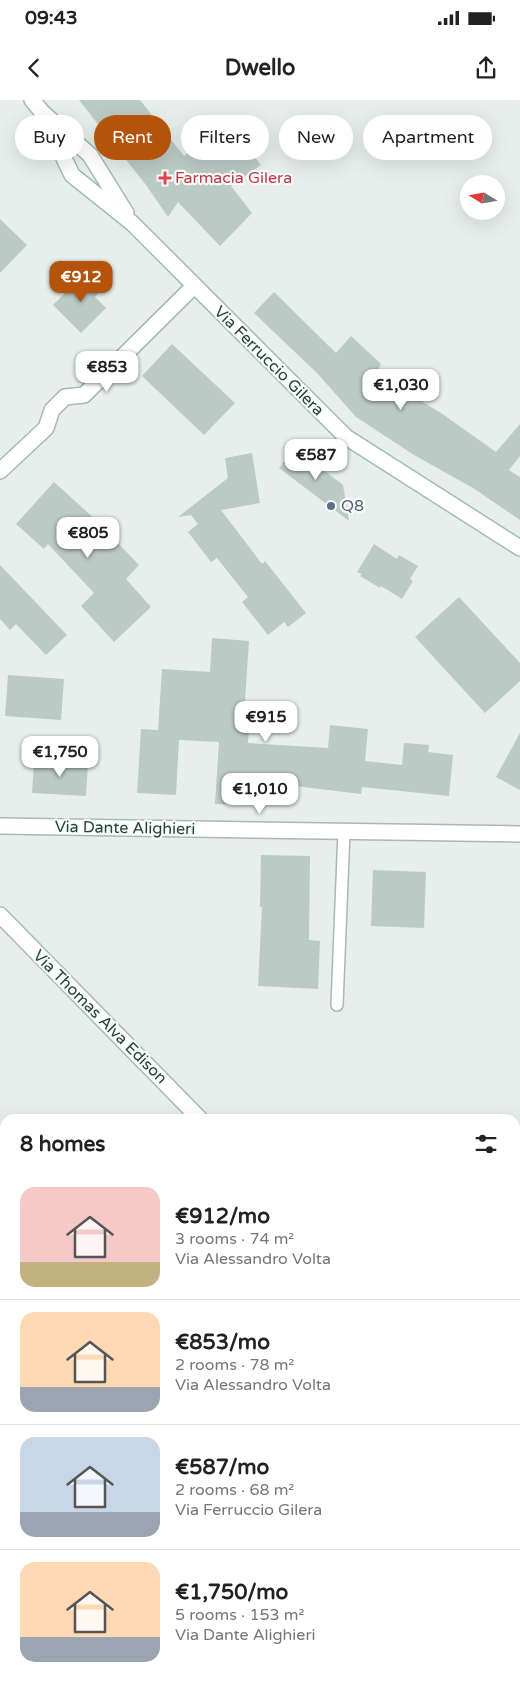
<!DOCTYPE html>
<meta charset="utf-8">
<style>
:root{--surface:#fff;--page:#f2f2f2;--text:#222;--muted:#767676;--line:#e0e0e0;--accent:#b45309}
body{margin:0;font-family:"Varela Round",sans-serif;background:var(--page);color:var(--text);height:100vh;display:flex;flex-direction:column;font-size:19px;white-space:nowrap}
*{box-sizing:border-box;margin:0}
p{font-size:16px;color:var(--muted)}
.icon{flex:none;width:28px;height:28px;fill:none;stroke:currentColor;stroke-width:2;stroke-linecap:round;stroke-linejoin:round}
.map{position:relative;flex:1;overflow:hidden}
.side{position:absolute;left:0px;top:1014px;width:520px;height:571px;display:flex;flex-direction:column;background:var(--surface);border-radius:15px 15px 0 0;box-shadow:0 5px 20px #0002}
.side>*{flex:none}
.guide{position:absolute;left:15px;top:15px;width:490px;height:45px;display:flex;gap:10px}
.needle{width:32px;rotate:281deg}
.controls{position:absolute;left:460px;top:75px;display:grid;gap:10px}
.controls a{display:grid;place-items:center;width:45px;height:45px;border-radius:50%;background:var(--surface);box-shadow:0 5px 20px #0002;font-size:25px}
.price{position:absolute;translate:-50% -42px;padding:0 11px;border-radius:10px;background:#fff;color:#222;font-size:16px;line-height:32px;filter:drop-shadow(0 1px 2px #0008)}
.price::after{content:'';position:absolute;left:50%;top:30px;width:15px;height:11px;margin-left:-8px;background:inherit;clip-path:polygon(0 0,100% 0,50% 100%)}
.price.active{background:var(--accent);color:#fff}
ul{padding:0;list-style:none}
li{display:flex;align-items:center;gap:15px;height:125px;padding:0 20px}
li+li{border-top:1px solid var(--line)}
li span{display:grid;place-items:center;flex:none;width:140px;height:100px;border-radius:15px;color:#555}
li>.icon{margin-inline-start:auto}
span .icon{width:60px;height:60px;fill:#fffc;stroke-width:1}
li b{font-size:21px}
h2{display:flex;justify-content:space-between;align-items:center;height:60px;padding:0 20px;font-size:21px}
.pill{padding:0 18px;border-radius:22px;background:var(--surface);box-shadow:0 5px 20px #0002;font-size:18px;line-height:45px}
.pill.active{background:var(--accent);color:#fff}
.status{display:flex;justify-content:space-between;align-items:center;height:35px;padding:0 25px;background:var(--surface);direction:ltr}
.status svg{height:14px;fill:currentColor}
header{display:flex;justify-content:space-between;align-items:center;height:65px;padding:0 20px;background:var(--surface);font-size:22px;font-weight:700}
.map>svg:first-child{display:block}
.building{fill:#bbcac4}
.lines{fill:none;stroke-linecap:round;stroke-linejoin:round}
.service-casing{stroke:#a8b8b2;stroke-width:14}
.minor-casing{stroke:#a8b8b2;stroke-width:18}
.secondary-casing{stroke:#a4bbb3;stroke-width:18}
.service{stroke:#fff;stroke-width:11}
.minor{stroke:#fff;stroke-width:15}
.secondary{stroke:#fff;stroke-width:15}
.health-dot{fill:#e0444e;stroke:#f7fbf9;stroke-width:2}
.service-dot{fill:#5c6f8a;stroke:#f7fbf9;stroke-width:2}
.labels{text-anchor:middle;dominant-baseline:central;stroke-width:4.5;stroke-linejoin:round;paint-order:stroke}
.health-label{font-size:16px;fill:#be3a42;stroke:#f7fbf9;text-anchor:start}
.street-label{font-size:16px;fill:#24423a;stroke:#f7fbf9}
.service-label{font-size:16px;fill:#4e5e75;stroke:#f7fbf9;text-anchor:start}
</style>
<div class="status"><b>09:43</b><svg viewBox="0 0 49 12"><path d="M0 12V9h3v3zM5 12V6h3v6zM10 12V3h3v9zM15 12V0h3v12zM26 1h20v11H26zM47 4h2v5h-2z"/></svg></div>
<header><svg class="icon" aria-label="back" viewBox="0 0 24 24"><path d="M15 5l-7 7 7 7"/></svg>Dwello<svg class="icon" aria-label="share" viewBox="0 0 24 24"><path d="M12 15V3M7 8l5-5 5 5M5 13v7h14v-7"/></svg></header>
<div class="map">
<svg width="520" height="1584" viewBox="0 0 520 1584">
<rect width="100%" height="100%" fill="#e6efeb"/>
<path class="building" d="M79 0H140L184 56 227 22 261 65 231 86 252 113 220 146 178 102 168 117 146 85Z
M0 119 27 145 0 173Z
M87 171 103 188 95 197 106 208 81 233 53 205Z
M274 192 336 253 351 236 381 264 376 274 441 313 496 352 520 324V356L509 370 520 377V420L473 388 414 355 356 317 317 273 254 213Z
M172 244 235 303 204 335 142 276Z
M295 348 343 385 349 421 279 368Z
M252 353 260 403 221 410 262 464 265 461 306 513 288 527 284 522 268 535 242 502 248 497 217 458 211 462 188 432 198 424 191 415 178 417 228 378 225 358Z
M54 382 96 420 139 465 126 479 151 507 114 542 81 506 94 493 48 444 44 449 16 424Z
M374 444 397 459 399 455 418 466 410 479 413 481 402 499 381 486 380 488 360 476 362 474 357 472Z
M0 465 67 535 46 555 16 524 10 530 0 519Z
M459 497 520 563V581L485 613 415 537Z
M212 538 249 541 245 601 251 602 248 643 328 648 330 625 368 629 365 661 402 665 404 643 429 645 428 652 453 655 449 696 362 687 361 694 295 686 294 699 239 696 238 705 215 704 219 642 179 640 176 695 137 693 141 629 158 630 162 569 210 572Z
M8 575 64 579 61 620 5 616Z
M520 633V690L496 677Z
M34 660 88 663 86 696 32 693Z
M261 755 310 756 309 840 320 841 318 889 258 886 262 807H260Z
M373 770 426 772 424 828 371 826Z"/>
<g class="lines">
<defs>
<path id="service" d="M337 905 344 731"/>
<path id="minor" d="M0 371 46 328 52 310 65 297 84 295 194 186
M0 726 520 734
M0 815 200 1019
M515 1343 520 1340
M0 1565 5 1571
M11 1580 14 1584
M227 1584 232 1580"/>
<path id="secondary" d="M32 0 42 12 90 55 126 113
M42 12 72 75 132 123 346 337 520 448"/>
</defs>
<use href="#service" class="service-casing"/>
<use href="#minor" class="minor-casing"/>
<use href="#secondary" class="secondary-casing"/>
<use href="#service" class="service"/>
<use href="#minor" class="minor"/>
<use href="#secondary" class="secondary"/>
</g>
<path class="health-dot" d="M162.5 70.5h5v5h5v5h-5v5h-5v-5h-5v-5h5z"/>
<circle class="service-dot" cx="331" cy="406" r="5"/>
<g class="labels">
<g class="health-label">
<text x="175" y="78">Farmacia Gilera</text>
</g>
<g class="street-label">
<text transform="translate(269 261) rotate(45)">Via Ferruccio Gilera</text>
<text transform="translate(125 728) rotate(1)">Via Dante Alighieri</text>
<text transform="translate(100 917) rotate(45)">Via Thomas Alva Edison</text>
</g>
<g class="service-label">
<text x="341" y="406">Q8</text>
</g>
</g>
</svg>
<div class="controls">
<a><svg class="needle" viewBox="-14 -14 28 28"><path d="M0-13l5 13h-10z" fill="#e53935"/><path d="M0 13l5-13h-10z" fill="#767676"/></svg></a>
</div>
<b class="price active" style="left:81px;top:203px">€912</b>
<b class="price" style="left:107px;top:293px">€853</b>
<b class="price" style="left:401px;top:311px">€1,030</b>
<b class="price" style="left:316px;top:381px">€587</b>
<b class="price" style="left:88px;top:459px">€805</b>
<b class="price" style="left:266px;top:643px">€915</b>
<b class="price" style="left:60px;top:678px">€1,750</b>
<b class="price" style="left:260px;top:715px">€1,010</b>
<div class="guide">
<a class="pill">Buy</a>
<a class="pill active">Rent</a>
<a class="pill">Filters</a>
<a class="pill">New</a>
<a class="pill">Apartment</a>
</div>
<section class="side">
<h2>8 homes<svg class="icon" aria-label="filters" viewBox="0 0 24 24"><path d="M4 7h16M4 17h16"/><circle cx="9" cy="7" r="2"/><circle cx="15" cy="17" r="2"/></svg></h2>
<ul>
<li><span style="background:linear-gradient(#f6c9c9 75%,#c2b280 0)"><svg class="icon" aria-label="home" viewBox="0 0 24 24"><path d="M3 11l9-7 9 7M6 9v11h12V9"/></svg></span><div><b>€912/mo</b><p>3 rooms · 74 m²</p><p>Via Alessandro Volta</p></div></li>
<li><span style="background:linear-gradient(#ffd9b3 75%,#9aa5b1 0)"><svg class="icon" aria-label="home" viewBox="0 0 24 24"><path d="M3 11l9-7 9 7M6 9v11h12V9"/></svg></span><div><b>€853/mo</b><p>2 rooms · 78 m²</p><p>Via Alessandro Volta</p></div></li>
<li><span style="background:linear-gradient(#c9d6e8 75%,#9aa5b1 0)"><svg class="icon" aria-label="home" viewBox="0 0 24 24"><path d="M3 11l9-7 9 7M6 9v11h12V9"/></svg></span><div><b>€587/mo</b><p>2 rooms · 68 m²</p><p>Via Ferruccio Gilera</p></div></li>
<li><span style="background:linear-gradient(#ffd9b3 75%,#9aa5b1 0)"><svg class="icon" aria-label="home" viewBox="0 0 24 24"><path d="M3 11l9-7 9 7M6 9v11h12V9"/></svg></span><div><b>€1,750/mo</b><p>5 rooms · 153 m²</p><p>Via Dante Alighieri</p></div></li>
</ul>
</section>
</div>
